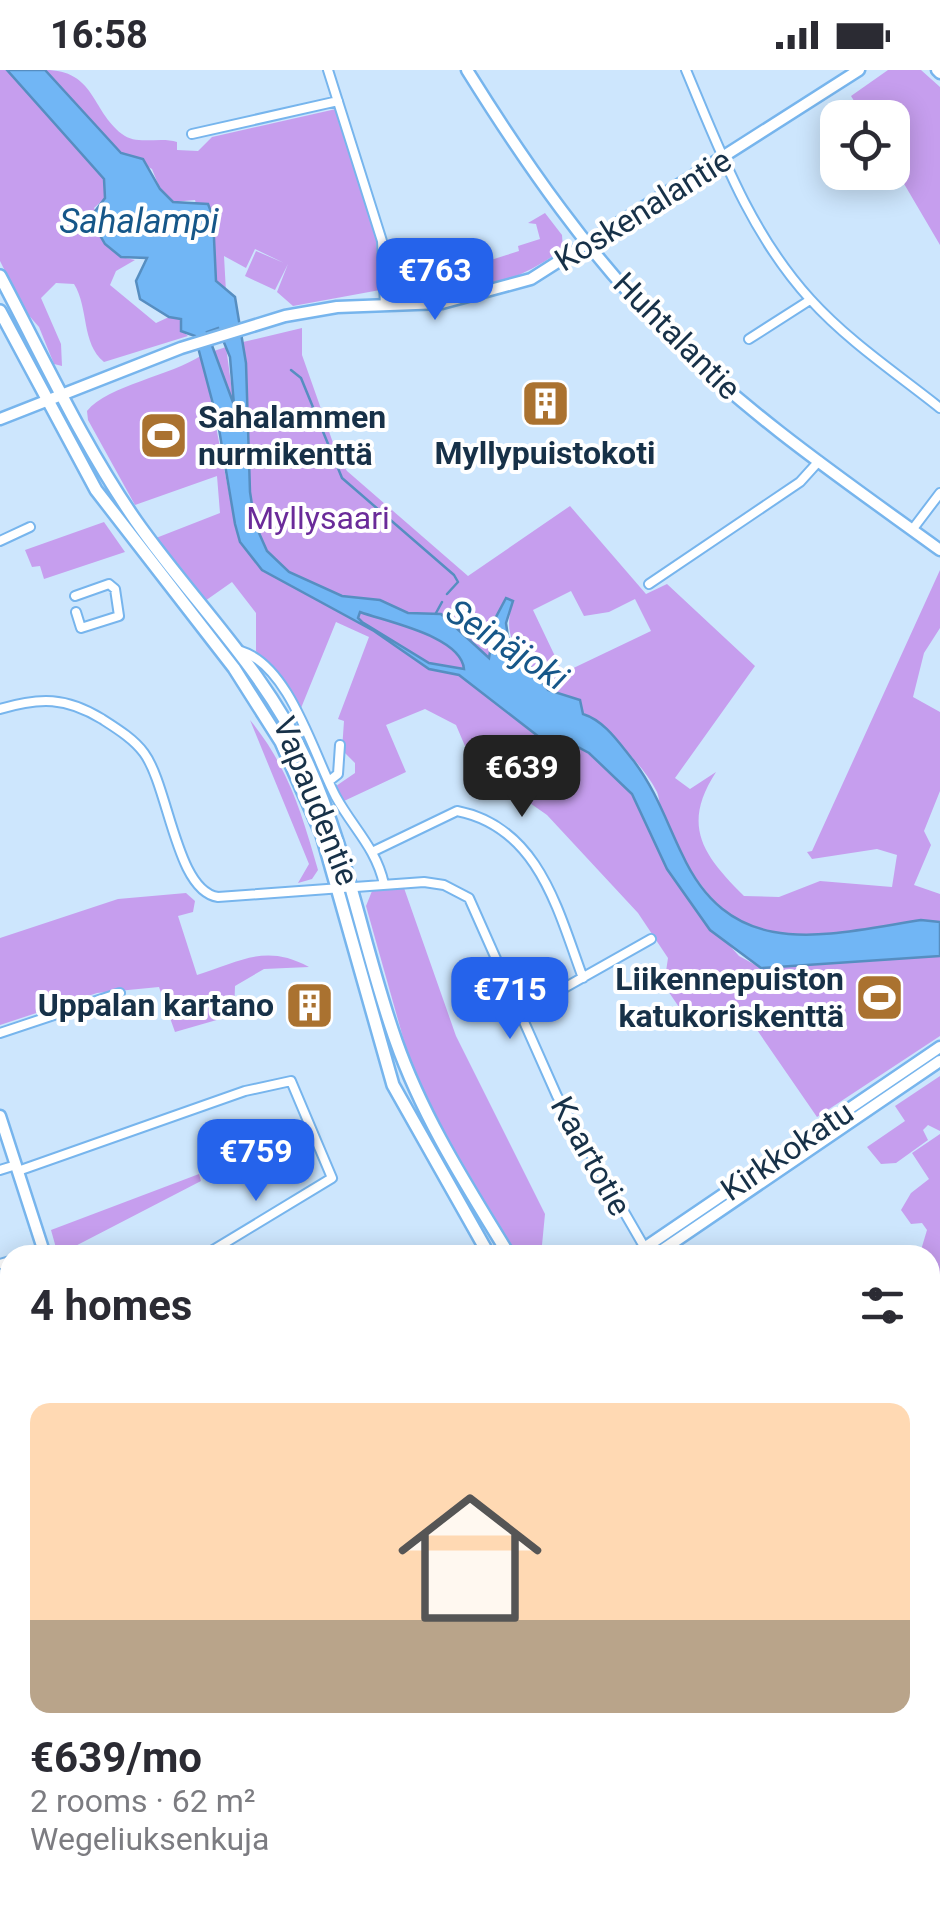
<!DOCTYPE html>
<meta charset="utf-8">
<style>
:root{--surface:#fff;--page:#f2f2f3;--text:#2b2b33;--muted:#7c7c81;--accent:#2563eb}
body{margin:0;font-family:Roboto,sans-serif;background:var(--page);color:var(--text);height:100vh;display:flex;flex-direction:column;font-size:38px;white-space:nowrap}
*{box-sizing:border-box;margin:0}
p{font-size:32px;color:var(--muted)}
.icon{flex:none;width:55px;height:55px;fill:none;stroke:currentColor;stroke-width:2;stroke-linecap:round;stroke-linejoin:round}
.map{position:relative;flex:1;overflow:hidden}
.details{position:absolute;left:0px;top:1175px;width:940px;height:670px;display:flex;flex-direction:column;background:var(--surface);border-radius:30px 30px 0 0;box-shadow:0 5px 25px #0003}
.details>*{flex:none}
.controls{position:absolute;left:820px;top:30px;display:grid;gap:20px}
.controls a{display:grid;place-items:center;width:90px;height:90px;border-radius:20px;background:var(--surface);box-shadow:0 5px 25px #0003;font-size:50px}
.price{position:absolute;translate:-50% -85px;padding:0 22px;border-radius:20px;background:var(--accent);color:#fff;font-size:32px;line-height:65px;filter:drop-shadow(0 2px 5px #0008)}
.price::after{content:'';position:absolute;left:50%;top:60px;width:30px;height:22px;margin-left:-15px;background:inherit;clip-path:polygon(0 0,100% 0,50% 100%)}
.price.current{background:#222;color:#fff}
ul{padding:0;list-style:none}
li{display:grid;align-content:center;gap:20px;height:530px;padding:0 30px}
li span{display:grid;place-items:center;height:310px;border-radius:20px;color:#555}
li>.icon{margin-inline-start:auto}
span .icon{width:180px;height:180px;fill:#fffc;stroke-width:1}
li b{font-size:42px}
h2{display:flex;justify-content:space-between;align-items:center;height:120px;padding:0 30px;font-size:42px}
.status{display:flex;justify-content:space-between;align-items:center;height:70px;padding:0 50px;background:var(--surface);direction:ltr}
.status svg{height:28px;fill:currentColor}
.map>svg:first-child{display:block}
.green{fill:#c69eee;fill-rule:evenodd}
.water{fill:#71b6f5;stroke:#568ec1;stroke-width:2.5;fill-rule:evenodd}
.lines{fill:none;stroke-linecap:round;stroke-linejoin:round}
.stream{stroke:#568ec1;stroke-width:2.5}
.street-casing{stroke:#77b5ed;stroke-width:12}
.secondary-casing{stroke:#77b5ed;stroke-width:15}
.primary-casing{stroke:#77b5ed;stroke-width:16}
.street{stroke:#fff;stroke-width:8}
.secondary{stroke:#fff;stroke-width:10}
.primary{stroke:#fff;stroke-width:11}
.labels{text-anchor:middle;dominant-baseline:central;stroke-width:8;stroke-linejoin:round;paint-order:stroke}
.street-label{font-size:32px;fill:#173148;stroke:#fff}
.poi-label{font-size:32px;font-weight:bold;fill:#173148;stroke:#fff;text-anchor:end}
.park-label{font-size:32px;fill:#6a2b99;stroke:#fff}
.water-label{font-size:35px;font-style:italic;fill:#165789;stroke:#fff}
</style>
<div class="status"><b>16:58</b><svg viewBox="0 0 49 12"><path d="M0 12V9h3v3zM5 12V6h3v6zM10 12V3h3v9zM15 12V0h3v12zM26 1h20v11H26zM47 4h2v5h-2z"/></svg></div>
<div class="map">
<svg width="940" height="1845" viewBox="0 0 940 1845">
<rect width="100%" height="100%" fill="#cde6fd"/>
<path class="green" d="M0 0H7L104 109 105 128 94 138 121 187 135 190 116 201 110 215 156 253 169 247 182 249 181 260 188 266 104 292C81 273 89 238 74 214L56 213 41 228 61 274 62 296 54 294 39 257 25 241 0 191Z
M45 0C95 0 91 40 122 64 137 76 160 66 177 72V80L198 81 212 67 336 39 376 168 380 220 293 236 277 222 288 194 275 220 245 206 256 181 284 193 255 179 246 198 224 186 226 222 216 211 195 130 173 132 160 119 152 99 121 83Z
M888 0H921L940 17V175L893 95 892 48 864 47 851 26Z
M545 143 562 165 563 179C515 215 455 230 396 229L390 198 405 192 401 197 405 209 441 206 519 181 518 176 540 169 536 154 528 153Z
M302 258V285L338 387 347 401 468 506 570 436 646 524 667 514 755 596 675 708 690 719 716 702C681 756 703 785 744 826L779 827 820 811 892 817 897 785 877 779 812 789 807 782 812 781 940 500V558L924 583 913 627 940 642V721L924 761 931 775 914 815 940 824V852L921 850C781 872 728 892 662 745 659 738 660 729 657 722 644 696 618 672 596 654 580 641 569 623 548 620 525 587 499 573 513 532L496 547 489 588 441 544 408 543 380 530 342 526 289 502 267 481 255 454 250 422 243 272ZM571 521 584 546 609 542 635 529 651 561 563 603 533 540Z
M226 277 234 335 211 282Z
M202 285 235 454 240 472 262 500 374 561 429 599 459 605 543 670 574 675 589 683 632 724 667 799 687 828 739 886 761 898 940 886V966L817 1047 744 941 725 940 708 957 683 943 664 915 668 888 638 843 547 745 517 724 480 672 465 676 456 655 425 639 386 655 406 702 344 731 336 716 355 703V693L342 680 344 651 338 649 369 567 336 552 299 643 256 581V543L232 512 205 531 156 468 220 443 217 406 135 435 88 350 87 341C108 315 171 306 202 285Z
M104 452 125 482 44 509 40 496 32 497 25 480Z
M360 542C386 551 463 567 464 599L429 593 362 552 358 548Z
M250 650C288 696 302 744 318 800L312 809 298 813 309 794Z
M404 818 456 966 545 1144 542 1175 517 1185 451 1076 411 996 366 836 372 821Z
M186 823 195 831 193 842 178 846 197 905C240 892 265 873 309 897L264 899 235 916 234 945 175 962 159 917 97 923 0 955V868L118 829Z
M940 1006V1061L928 1055 923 1060 928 1070 896 1093 881 1094 867 1077 905 1051 895 1036Z
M940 1064V1222L933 1211 930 1185 921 1180 927 1160 922 1153 911 1154 901 1140 911 1123 929 1109 912 1083Z
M199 1104 201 1111 58 1185 51 1160Z"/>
<path class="water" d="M7 0H45L121 83 143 89 160 119 173 132 208 134 213 147 216 211 235 227 246 293 250 422 255 454 267 481 289 502 342 526 380 530 408 543 441 544 489 588 496 547 506 528 513 531 506 553 508 567 548 620 580 630 583 644C605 651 619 673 633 690 656 720 666 751 682 784 732 893 825 865 921 850L940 852V886L761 898 710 860 667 799 632 724 589 683 574 675 543 670 459 605 429 599 374 561 262 500 240 472 235 454 218 353 195 266 181 261V249L169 247 140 229 136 211 147 188 121 187 105 174 90 148 105 128 104 109ZM218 258 230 287 234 335 207 262ZM360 542C387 552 461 566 464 599L429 593 362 552 358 548Z"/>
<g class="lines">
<path class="stream" d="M291 300 301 308 342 408 454 505 458 512 447 524
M436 543 442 532"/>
<defs>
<path id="street" d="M328 0 382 171 385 236
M686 0C720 81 750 163 810 229 848 271 896 303 940 338
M192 64 338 31
M749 269 810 230
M912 460 940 423
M0 471 30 457
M649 514 800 412 819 391
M75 526 109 514 115 519 119 546 81 558 76 542
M241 581C290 596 314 686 336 727 353 758 376 778 384 814
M0 639C40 627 66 627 102 649 116 658 134 669 144 683 169 717 176 821 218 827L424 812 444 815 469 828 557 1026 649 1185
M329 711 338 704 340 675
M374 781 457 741C539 757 558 841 583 908
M518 944 651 869
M0 963 120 923
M0 1100 16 1095
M18 1101 245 1021 291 1011 332 1108 205 1185
M28 1185 43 1180
M0 1194 10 1191
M8 1294 10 1293
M930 1356 940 1350
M0 1415 10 1411
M930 1532 940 1527
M930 1619 940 1613
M930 1675 940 1698
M930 1817 940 1811
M280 1835 286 1845
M708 1835 714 1845
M175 1845 190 1835
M416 1845 433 1835
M595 1845 611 1835
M887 1845 902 1835"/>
<path id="secondary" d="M467 0C525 93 592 190 671 267 752 348 848 413 940 480
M937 0 940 3
M0 349 181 278 285 246 337 237 442 233 531 209 859 0
M0 1046 45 1185
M634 1185 940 977
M655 1185 940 991
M0 1580 10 1577
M0 1740 10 1733
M0 1782 10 1788
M0 1797 10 1803
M63 1835 80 1845
M93 1835 110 1845"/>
<path id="primary" d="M0 206C43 287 83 375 136 451 193 532 264 599 306 690 348 781 363 878 396 971 423 1048 467 1116 509 1185
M0 241 96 420 234 598 281 672 322 765 393 1015 489 1185
M771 1835 776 1845
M784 1835 789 1845"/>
</defs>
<use href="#street" class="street-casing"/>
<use href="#secondary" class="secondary-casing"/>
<use href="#primary" class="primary-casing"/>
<use href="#street" class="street"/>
<use href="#secondary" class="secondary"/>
<use href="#primary" class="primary"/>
</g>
<defs>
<symbol id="building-square" viewBox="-11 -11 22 22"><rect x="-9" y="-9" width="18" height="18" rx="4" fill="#aa7230" stroke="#fff"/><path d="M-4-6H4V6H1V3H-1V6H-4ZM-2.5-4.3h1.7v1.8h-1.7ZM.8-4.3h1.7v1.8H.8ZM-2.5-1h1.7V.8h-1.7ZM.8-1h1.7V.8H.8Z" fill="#fff"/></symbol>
<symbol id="stadium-square" viewBox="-11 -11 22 22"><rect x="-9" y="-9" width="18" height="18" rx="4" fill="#aa7230" stroke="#fff"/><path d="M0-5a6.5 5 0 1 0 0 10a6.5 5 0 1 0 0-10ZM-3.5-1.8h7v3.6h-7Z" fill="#fff"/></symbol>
</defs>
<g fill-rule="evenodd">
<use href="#building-square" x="518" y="306" width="55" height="55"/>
<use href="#stadium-square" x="136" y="338" width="55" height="55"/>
<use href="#stadium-square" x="852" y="900" width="55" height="55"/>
<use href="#building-square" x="282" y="908" width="55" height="55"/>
</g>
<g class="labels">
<g class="street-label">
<text transform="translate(643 140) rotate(-32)">Koskenalantie</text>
<text transform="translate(677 266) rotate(45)">Huhtalantie</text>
<text transform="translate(316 731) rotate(68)">Vapaudentie</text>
<text transform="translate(787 1081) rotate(-34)">Kirkkokatu</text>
<text transform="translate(591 1086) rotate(61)">Kaartotie</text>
</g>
<g class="poi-label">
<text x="198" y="347" text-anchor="start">Sahalammen<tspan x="198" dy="37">nurmikenttä</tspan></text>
<text x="545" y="383" text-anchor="middle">Myllypuistokoti</text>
<text x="844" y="909">Liikennepuiston<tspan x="844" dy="37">katukoriskenttä</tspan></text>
<text x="274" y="935">Uppalan kartano</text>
</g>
<g class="park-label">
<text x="318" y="448">Myllysaari</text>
</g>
<g class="water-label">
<text x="139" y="151">Sahalampi</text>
<text transform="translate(507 575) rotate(33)">Seinäjoki</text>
</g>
</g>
</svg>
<div class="controls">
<a><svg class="icon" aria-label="locate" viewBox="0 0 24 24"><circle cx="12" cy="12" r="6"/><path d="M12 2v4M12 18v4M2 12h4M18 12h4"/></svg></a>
</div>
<b class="price" style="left:435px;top:253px">€763</b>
<b class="price current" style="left:522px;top:750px">€639</b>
<b class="price" style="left:510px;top:972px">€715</b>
<b class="price" style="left:256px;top:1134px">€759</b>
<section class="details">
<h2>4 homes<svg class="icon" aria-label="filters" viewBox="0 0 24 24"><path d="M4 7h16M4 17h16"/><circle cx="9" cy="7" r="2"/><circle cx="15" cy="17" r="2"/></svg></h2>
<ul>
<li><span style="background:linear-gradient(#ffd9b3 70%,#b9a48a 0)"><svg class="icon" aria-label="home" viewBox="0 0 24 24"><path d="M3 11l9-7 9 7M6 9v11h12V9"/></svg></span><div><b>€639/mo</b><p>2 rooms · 62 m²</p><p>Wegeliuksenkuja</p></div></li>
</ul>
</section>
</div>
